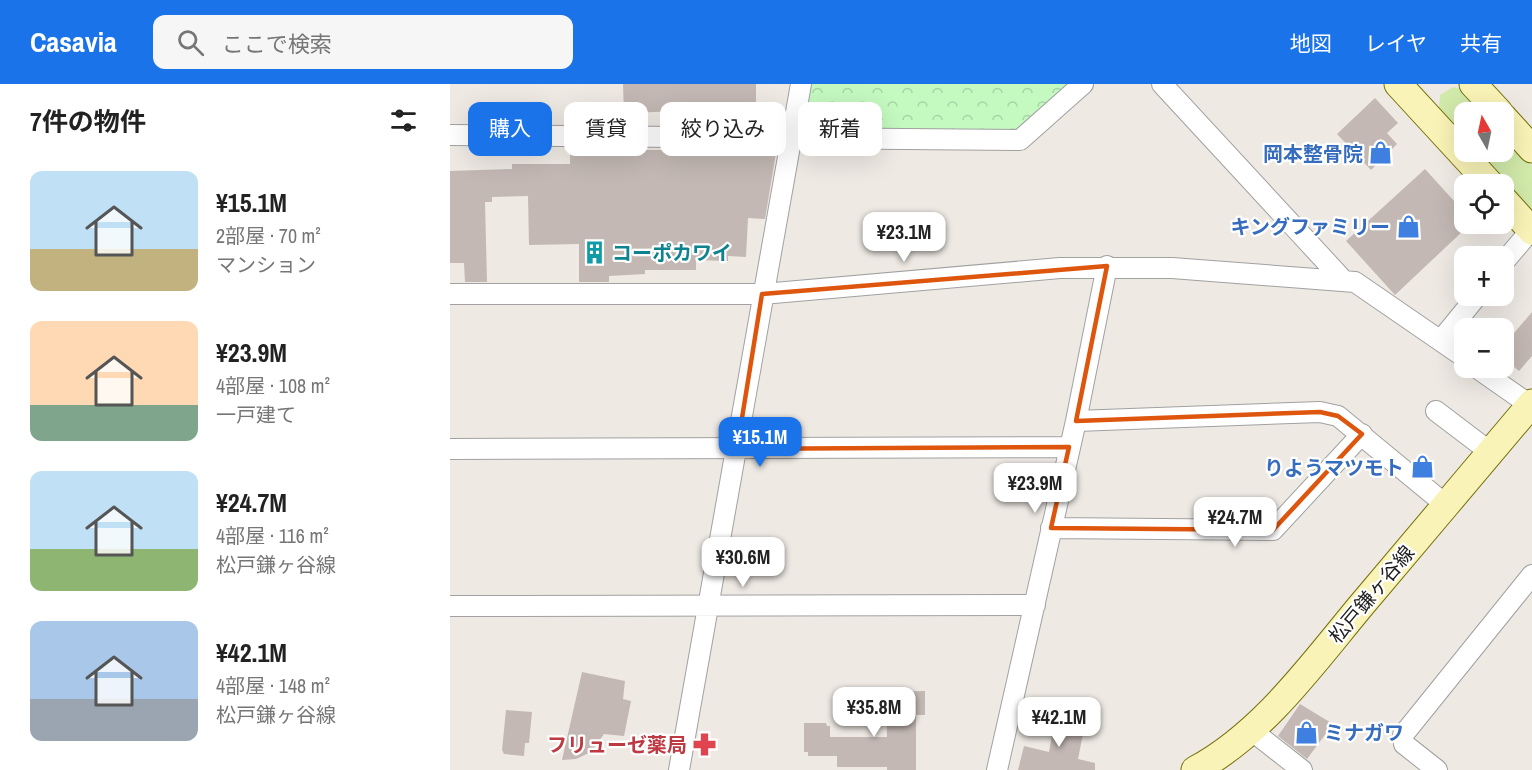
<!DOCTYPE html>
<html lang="ja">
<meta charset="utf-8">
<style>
:root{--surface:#fff;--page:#f6f6f6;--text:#222;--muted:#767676;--accent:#1a73e8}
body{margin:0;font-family:"Archivo Narrow","Noto Sans JP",sans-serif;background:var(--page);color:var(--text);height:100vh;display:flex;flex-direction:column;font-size:22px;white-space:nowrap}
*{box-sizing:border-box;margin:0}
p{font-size:20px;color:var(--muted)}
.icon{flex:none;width:33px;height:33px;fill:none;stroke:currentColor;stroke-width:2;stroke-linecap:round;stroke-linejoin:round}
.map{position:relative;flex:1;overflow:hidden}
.details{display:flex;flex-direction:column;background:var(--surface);width:450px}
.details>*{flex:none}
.hud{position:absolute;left:18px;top:18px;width:570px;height:54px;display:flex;gap:12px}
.needle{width:39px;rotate:351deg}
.buttons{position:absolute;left:1004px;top:18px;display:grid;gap:12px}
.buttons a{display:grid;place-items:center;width:60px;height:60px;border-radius:12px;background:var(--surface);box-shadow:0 6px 24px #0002;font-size:30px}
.price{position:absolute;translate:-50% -51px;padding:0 14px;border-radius:12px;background:#fff;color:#222;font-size:20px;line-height:39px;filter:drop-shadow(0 2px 3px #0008)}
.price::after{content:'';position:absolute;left:50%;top:36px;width:18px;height:14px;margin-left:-9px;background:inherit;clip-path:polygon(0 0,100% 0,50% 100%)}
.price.current{background:var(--accent);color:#fff}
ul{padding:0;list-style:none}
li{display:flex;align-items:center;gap:18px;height:150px;padding:0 30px}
li span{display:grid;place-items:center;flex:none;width:168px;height:120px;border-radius:12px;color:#555}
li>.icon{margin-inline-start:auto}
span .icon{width:72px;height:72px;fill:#fffc;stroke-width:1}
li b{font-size:26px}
h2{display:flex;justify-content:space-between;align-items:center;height:72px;padding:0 30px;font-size:26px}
.tag{padding:0 21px;border-radius:12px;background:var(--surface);box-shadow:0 6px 24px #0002;font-size:21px;line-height:54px}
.tag.current{background:var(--accent);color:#fff}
header{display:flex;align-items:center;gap:36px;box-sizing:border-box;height:84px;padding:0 30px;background:var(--accent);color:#fff}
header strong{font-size:28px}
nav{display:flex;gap:33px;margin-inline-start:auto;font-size:21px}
.search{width:420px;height:54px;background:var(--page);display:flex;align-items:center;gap:15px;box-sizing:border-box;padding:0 21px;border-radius:12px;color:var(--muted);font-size:22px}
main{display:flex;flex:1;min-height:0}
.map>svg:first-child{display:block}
.grass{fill:#d1e9a9}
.park{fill:url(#park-crowns)}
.building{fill:#c3b8b3}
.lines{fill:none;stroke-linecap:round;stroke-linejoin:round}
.street-casing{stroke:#a1a1a1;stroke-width:22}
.secondary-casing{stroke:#737006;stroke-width:29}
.street{stroke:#fff;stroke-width:20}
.secondary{stroke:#f9f3b7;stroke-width:27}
.marked{fill:none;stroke:#de560d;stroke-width:4.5;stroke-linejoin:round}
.labels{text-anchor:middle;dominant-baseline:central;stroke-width:4.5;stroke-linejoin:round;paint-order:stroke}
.shop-label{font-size:20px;font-weight:bold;fill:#366cbe;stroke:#fff;text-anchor:end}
.culture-label{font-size:20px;font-weight:bold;fill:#0d838f;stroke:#fff;text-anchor:start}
.street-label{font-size:20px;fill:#1d1d1d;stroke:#fff}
.health-label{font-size:20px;font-weight:bold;fill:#be3a42;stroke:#fff;text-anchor:end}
</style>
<header>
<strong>Casavia</strong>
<div class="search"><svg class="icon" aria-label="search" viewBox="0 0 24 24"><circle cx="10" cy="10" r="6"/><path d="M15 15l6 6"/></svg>ここで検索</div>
<nav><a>地図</a><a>レイヤ</a><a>共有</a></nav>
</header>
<main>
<section class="details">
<h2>7件の物件<svg class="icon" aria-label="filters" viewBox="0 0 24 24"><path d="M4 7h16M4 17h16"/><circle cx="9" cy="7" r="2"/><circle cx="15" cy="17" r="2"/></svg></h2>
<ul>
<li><span style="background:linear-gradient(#bfe0f5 65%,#c2b280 0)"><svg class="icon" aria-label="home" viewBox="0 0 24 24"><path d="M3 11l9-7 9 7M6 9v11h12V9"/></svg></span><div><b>¥15.1M</b><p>2部屋 · 70 m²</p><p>マンション</p></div></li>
<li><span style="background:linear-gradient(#ffd9b3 70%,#7fa58c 0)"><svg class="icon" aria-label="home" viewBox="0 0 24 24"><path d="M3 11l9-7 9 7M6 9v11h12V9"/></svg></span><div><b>¥23.9M</b><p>4部屋 · 108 m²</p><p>一戸建て</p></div></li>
<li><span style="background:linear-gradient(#bfe0f5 65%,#8fb573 0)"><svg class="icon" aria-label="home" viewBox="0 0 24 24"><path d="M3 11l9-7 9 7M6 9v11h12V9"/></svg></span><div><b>¥24.7M</b><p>4部屋 · 116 m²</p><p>松戸鎌ヶ谷線</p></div></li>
<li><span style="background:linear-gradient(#a9c7e8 65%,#9aa5b1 0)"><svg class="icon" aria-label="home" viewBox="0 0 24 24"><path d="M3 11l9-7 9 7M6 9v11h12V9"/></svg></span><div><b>¥42.1M</b><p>4部屋 · 148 m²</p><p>松戸鎌ヶ谷線</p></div></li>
</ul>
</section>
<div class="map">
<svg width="1082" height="686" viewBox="0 0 1082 686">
<defs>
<pattern id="park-crowns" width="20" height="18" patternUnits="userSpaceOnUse" patternTransform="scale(1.5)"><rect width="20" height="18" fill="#c4f9c0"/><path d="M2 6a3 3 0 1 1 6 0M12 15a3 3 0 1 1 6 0" fill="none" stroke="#a8d5a5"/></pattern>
</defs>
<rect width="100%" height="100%" fill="#eee9e3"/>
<path class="grass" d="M1003 3 1011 5 1034 28H1014V52L989 25 990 11Z
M1053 50 1082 82V126L1028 68H1053Z"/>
<path class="park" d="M351 0H633L570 56 341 54Z"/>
<path class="building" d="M173 0H306V42L239 41 238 27 174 29Z
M925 14 948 39 937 49 947 60 921 86 887 50Z
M120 66H305V68L326 69 315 135 298 134 296 173 278 172V177L246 176V186H195V190L159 192V198H129V160L79 161 78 112 42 113V118H35L37 198H15L14 179H0V87L62 85V80H120Z
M975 85 1014 128V146L945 211 896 157Z
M1082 228V272L1069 287 1053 274V262Z
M132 588 175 597 173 615 181 617 174 652 154 650 141 668 126 675 112 676Z
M475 607V631H466V686H437V683H387V672H358V668H354V639H376L377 642H380V653H437L436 608Z
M850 620 883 640 857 675 828 652Z
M56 626 82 628 79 659H75L74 672 54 670 52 666Z
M606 629 636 635 628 675 645 679V686H568L574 662 599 668Z"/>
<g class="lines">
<defs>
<path id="street" d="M712 0 894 197
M0 51 570 56 633 0
M1053 179 1081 146
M0 210H312L610 184H722L905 198 1014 273
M991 256 1027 212
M1027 284 1080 321
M986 327 1040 368
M626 337 870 328 888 332 996 421
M0 365 619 363
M601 444 823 446 912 350
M0 522 585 521
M801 646 852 686
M229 686 351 0
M547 686 626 337 657 182
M987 686 954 660 953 651 1082 491"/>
<path id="secondary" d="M948 0 1040 100
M1023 0 1049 28
M1053 33 1082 65
M1053 115 1082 147
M745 686C812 650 861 582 909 524 967 456 1024 387 1082 319"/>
</defs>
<use href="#street" class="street-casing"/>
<use href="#secondary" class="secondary-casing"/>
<use href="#street" class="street"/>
<use href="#secondary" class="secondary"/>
</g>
<path class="marked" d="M657 182 626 337 870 328 888 332 912 350 823 446 601 444 619 363 287 365 312 210Z"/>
<defs>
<symbol id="shop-bare" viewBox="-9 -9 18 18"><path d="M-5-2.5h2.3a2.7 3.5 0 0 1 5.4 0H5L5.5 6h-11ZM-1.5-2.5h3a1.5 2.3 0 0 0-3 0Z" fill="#3f7fe0" stroke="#fff" stroke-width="2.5" paint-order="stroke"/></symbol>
<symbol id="building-bare" viewBox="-9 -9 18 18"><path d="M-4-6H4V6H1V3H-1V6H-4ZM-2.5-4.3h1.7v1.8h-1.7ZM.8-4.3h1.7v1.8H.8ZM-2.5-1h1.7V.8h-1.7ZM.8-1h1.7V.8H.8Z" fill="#0f9aa8" stroke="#fff" stroke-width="2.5" paint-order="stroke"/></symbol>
<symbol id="pharmacy-bare" viewBox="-9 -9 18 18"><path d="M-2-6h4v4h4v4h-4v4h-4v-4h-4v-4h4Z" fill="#e0444e" stroke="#fff" stroke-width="2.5" paint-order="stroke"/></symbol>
</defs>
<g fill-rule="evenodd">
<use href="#shop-bare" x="914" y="52" width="33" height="33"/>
<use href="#shop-bare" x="942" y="126" width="33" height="33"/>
<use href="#building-bare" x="128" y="152" width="33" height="33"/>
<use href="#shop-bare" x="956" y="366" width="33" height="33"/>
<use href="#shop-bare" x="840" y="632" width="33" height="33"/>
<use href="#pharmacy-bare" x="238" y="644" width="33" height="33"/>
</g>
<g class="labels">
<g class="shop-label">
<text x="913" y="69">岡本整骨院</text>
<text x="940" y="142">キングファミリー</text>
<text x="954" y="383">りようマツモト</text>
<text x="874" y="648" text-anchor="start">ミナガワ</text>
</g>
<g class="culture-label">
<text x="162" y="168">コーポカワイ</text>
</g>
<g class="street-label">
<text transform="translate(921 510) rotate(-50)">松戸鎌ヶ谷線</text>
</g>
<g class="health-label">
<text x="237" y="660">フリューゼ薬局</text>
</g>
</g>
</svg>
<div class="buttons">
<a><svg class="needle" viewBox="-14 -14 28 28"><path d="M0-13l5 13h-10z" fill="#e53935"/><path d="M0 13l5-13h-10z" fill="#767676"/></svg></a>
<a><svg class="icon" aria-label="locate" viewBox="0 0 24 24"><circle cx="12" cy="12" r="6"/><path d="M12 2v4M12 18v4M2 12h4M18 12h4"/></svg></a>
<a>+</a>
<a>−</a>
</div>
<b class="price" style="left:454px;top:179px">¥23.1M</b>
<b class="price current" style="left:310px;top:384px">¥15.1M</b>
<b class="price" style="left:585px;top:430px">¥23.9M</b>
<b class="price" style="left:785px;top:464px">¥24.7M</b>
<b class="price" style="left:293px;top:504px">¥30.6M</b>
<b class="price" style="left:424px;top:654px">¥35.8M</b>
<b class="price" style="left:609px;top:664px">¥42.1M</b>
<div class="hud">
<a class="tag current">購入</a>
<a class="tag">賃貸</a>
<a class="tag">絞り込み</a>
<a class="tag">新着</a>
</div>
</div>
</main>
